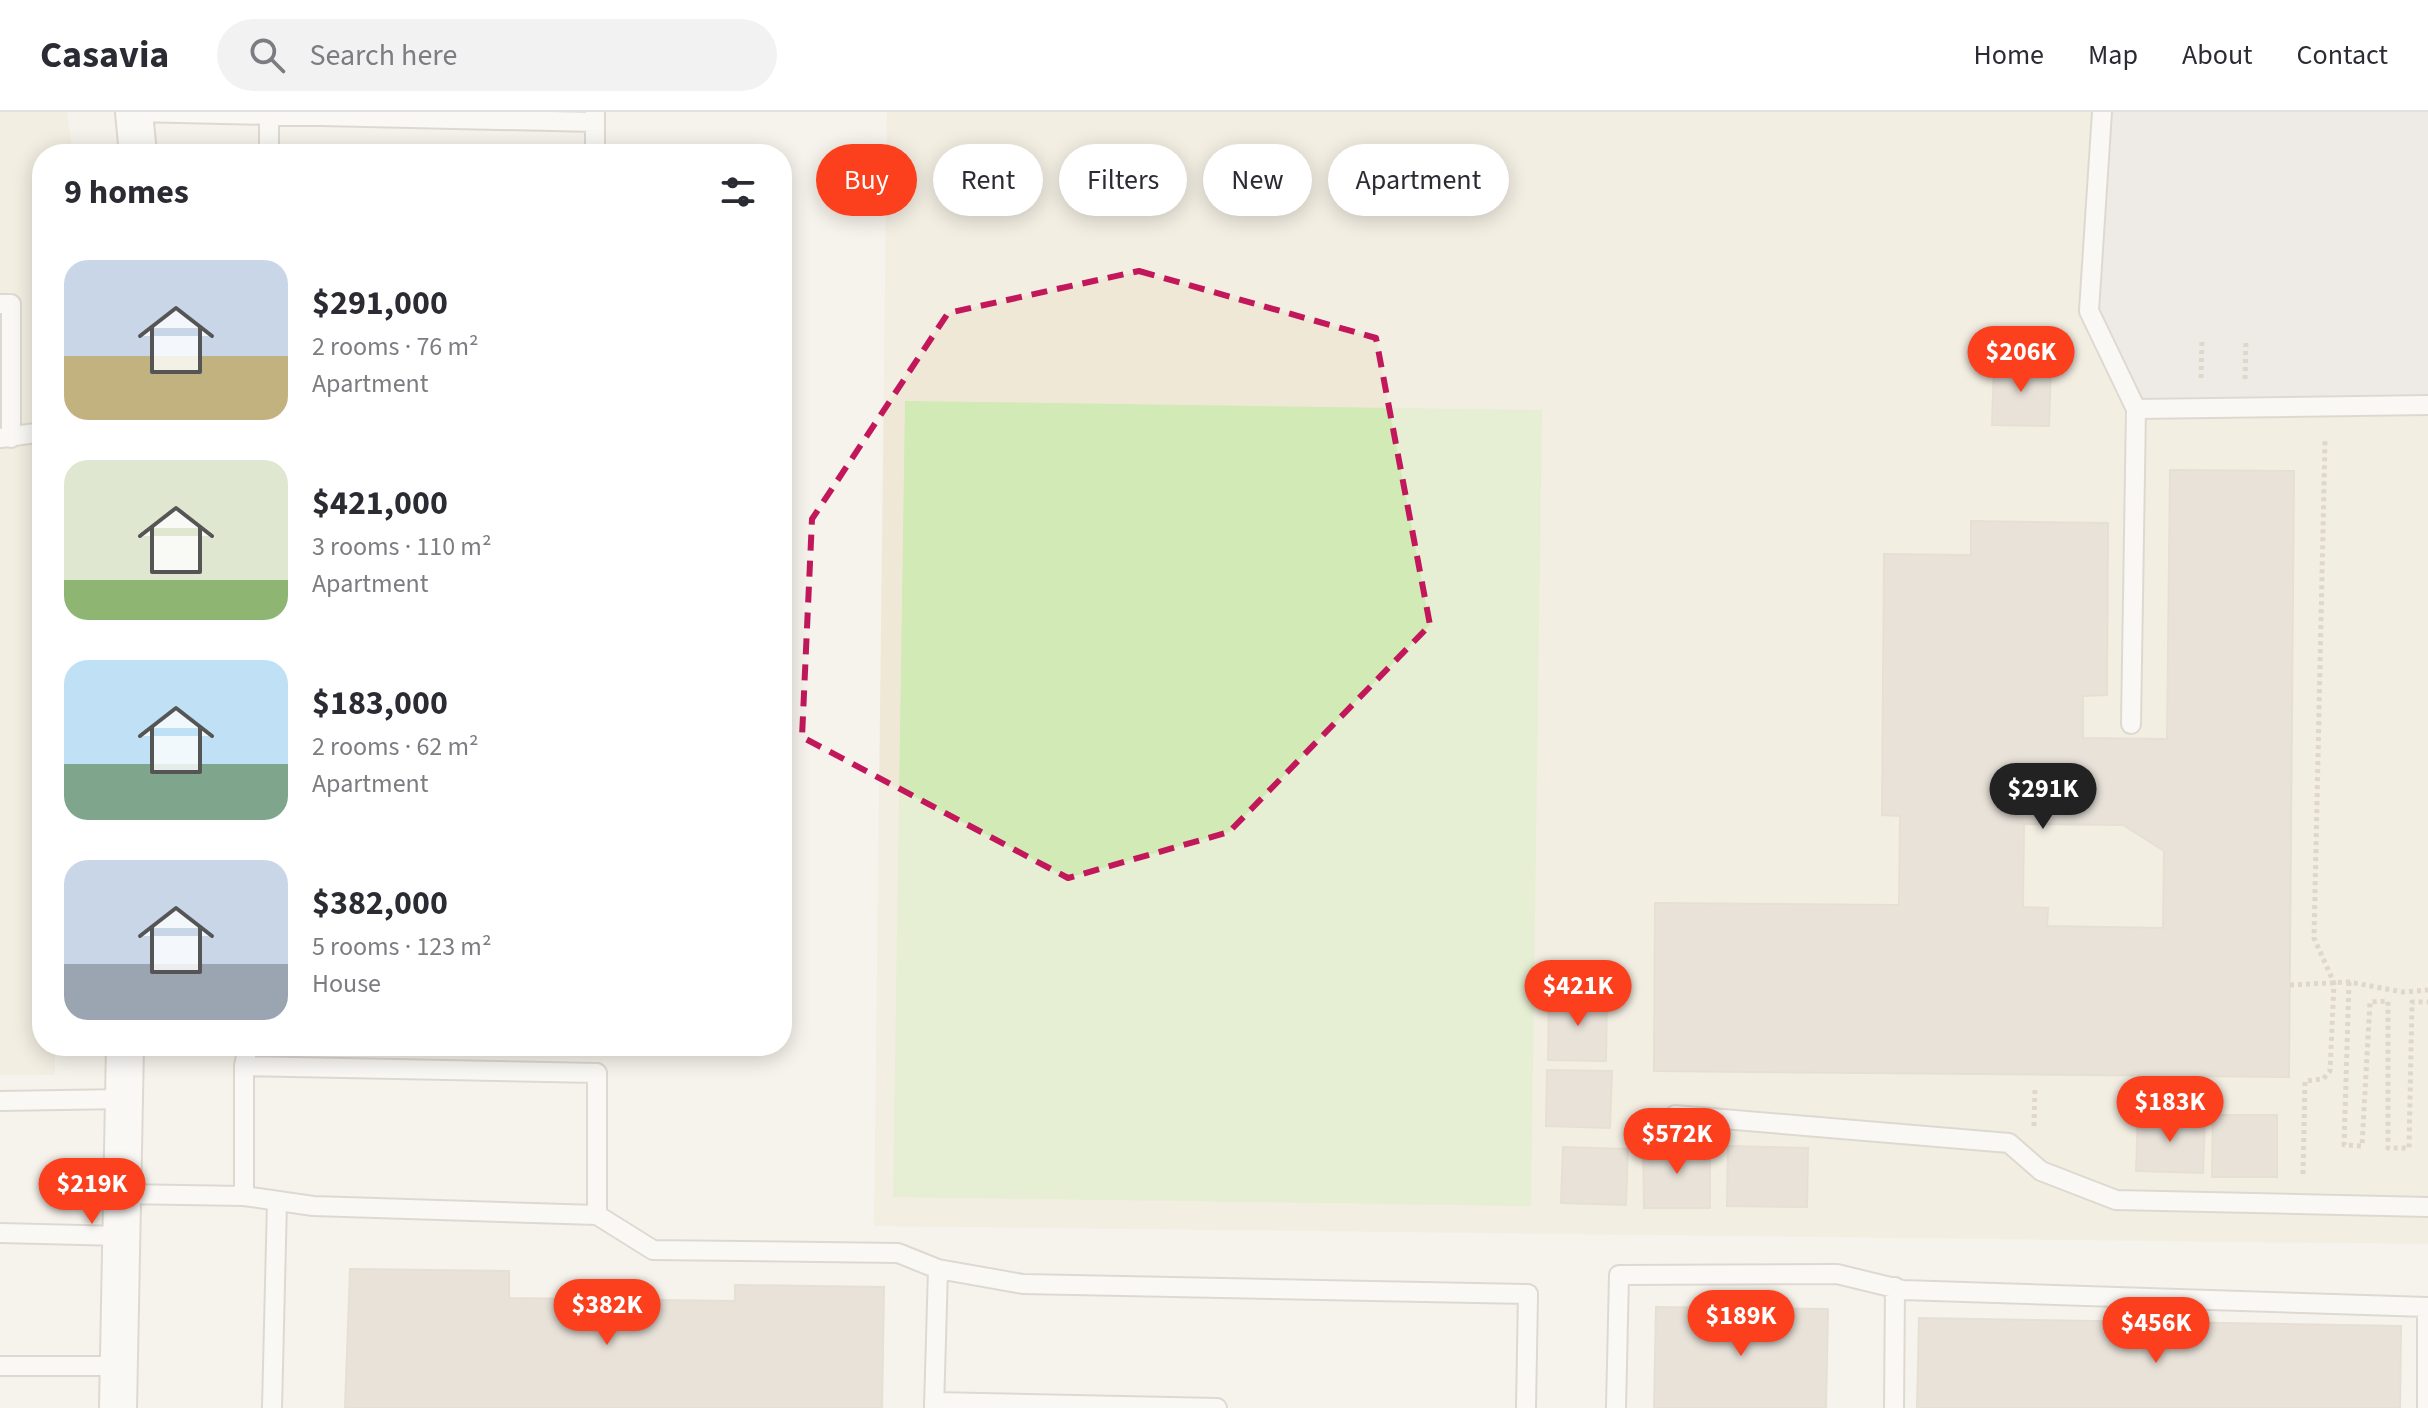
<!DOCTYPE html>
<meta charset="utf-8">
<style>
:root{--surface:#fff;--page:#f2f2f3;--text:#2b2b33;--muted:#7c7c81;--line:#e1e1e2;--accent:#fc3f1d}
body{margin:0;font-family:"Source Sans 3",sans-serif;background:var(--page);color:var(--text);height:100vh;display:flex;flex-direction:column;font-size:30px;white-space:nowrap}
*{box-sizing:border-box;margin:0}
p{font-size:26px;color:var(--muted)}
.icon{flex:none;width:44px;height:44px;fill:none;stroke:currentColor;stroke-width:2;stroke-linecap:round;stroke-linejoin:round}
.map{position:relative;flex:1;overflow:hidden}
.details{position:absolute;left:32px;top:32px;width:760px;height:912px;display:flex;flex-direction:column;background:var(--surface);border-radius:32px;box-shadow:0 4px 20px #0003}
.details>*{flex:none}
.banner{position:absolute;left:816px;top:32px;width:760px;height:72px;display:flex;gap:16px}
.price{position:absolute;translate:-50% -68px;padding:0 18px;border-radius:28px;background:var(--accent);color:#fff;font-size:26px;line-height:52px;filter:drop-shadow(0 2px 4px #0008)}
.price::after{content:'';position:absolute;left:50%;top:48px;width:24px;height:18px;margin-left:-12px;background:inherit;clip-path:polygon(0 0,100% 0,50% 100%)}
.price.selected{background:#222;color:#fff}
ul{padding:0;list-style:none}
li{display:flex;align-items:center;gap:24px;height:200px;padding:0 32px}
li span{display:grid;place-items:center;flex:none;width:224px;height:160px;border-radius:24px;color:#555}
li>.icon{margin-inline-start:auto}
span .icon{width:96px;height:96px;fill:#fffc;stroke-width:1}
li b{font-size:34px}
h2{display:flex;justify-content:space-between;align-items:center;height:96px;padding:0 32px;font-size:34px}
.pill{padding:0 28px;border-radius:36px;background:var(--surface);box-shadow:0 4px 20px #0003;font-size:28px;line-height:72px}
.pill.selected{background:var(--accent);color:#fff}
header{display:flex;align-items:center;gap:48px;box-sizing:border-box;height:112px;padding:0 40px;background:var(--surface);border-bottom:2px solid var(--line)}
header strong{font-size:38px}
nav{display:flex;gap:44px;margin-inline-start:auto;font-size:28px}
.search{width:560px;height:72px;background:var(--page);display:flex;align-items:center;gap:20px;box-sizing:border-box;padding:0 28px;border-radius:44px;color:var(--muted);font-size:30px}
.map>svg:first-child{display:block}
.education{fill:#efe8d6}
.green{fill:#d2eab5}
.parking{fill:#e5e3e0}
.building{fill:#d8cfc1;stroke:#d3c7b4;stroke-width:2;fill-rule:evenodd}
.lines{fill:none;stroke-linecap:round;stroke-linejoin:round}
.service-casing{stroke:#c2bbae;stroke-width:22}
.minor-casing{stroke:#c2bbae;stroke-width:40}
.path{stroke:#c4b79f;stroke-width:5;stroke-dasharray:4 4;stroke-linecap:butt}
.service{stroke:#fff;stroke-width:18}
.minor{stroke:#fff;stroke-width:36}
.marked{fill:none;stroke:#c2185b;stroke-width:6;stroke-dasharray:16 10;stroke-linejoin:round}
</style>
<header>
<strong>Casavia</strong>
<div class="search"><svg class="icon" aria-label="search" viewBox="0 0 24 24"><circle cx="10" cy="10" r="6"/><path d="M15 15l6 6"/></svg>Search here</div>
<nav><a>Home</a><a>Map</a><a>About</a><a>Contact</a></nav>
</header>
<div class="map">
<svg width="2428" height="1296" viewBox="0 0 2428 1296">
<rect width="100%" height="100%" fill="#f6f3ec"/>
<path class="education" d="M0 0H67L73 42H42V934H55V963H0Z
M887 0H2428V1132L874 1114Z"/>
<path class="green" d="M905 289 1542 298 1531 1094 893 1085Z"/>
<path class="parking" d="M2109 0H2428V293L2136 296 2089 199Z"/>
<path class="building" d="M320 39 513 42H320Z
M1994 250 2051 252 2049 314 1992 313Z
M2170 358 2294 359 2289 965 1654 959 1655 791 1899 793 1900 704 1882 703 1884 442 1971 443V409L2108 411 2107 583 2083 584V626L2167 627ZM2024 712 2123 713 2164 739 2163 816 2047 814 2048 796 2023 795Z
M1549 883 1607 884 1606 949 1548 948Z
M1547 958 1612 959 1610 1016 1546 1014Z
M2138 1003 2205 1006 2203 1061 2136 1059Z
M2213 1003H2277V1065H2212Z
M1710 1032V1096H1644L1643 1033Z
M1728 1034 1808 1036 1807 1095 1727 1094Z
M1563 1035 1628 1037 1626 1093 1561 1091Z
M350 1157 509 1159V1186L735 1189V1173L884 1175 882 1296H345Z
M1656 1195 1828 1197 1826 1296H1654Z
M1919 1206 2401 1214 2400 1296H1917Z"/>
<g class="lines">
<defs>
<path id="service" d="M134 0 595 10
M2102 0 2089 199 2136 297 2428 293
M269 42V0
M595 42V1
M0 192H11V326
M1 326 42 320
M2131 612 2136 297
M0 989 124 987
M1675 1003 2009 1031 2041 1059 2116 1088 2428 1095
M122 1082 244 1084V954L248 934
M244 1084 313 1094 597 1103V961L244 954
M597 1103 653 1138 898 1141 938 1157 934 1296
M0 1121 122 1124
M938 1157 1023 1172 1528 1182 1526 1296
M0 1254H119
M934 1290 1217 1296
M272 1296 277 1089
M1616 1296 1619 1163 1837 1162 1903 1178 2427 1195V1296
M1894 1296 1895 1175"/>
<path id="minor" d="M134 0 138 42
M118 1296 125 934"/>
</defs>
<use href="#service" class="service-casing"/>
<use href="#minor" class="minor-casing"/>
<path class="path" d="M2201 266 2202 227
M2245 267 2246 229
M2349 870 2344 1033 2362 1034 2370 890 2388 889V1036H2409L2412 890H2428
M2290 873 2349 870 2403 880 2428 878
M2034 1014 2035 975
M2303 1062 2305 969 2323 967 2330 959 2334 871 2314 826 2325 328"/>
<use href="#service" class="service"/>
<use href="#minor" class="minor"/>
</g>
<path d="M0 0H2428V1296H0ZM1139 159 1376 226 1430 513 1229 720 1068 766 802 625 812 407 948 201Z" fill="#f6f3ec" fill-opacity=".55" fill-rule="evenodd"/>
<path class="marked" d="M1139 159 1376 226 1430 513 1229 720 1068 766 802 625 812 407 948 201Z"/>
</svg>
<b class="price" style="left:2021px;top:282px">$206K</b>
<b class="price selected" style="left:2043px;top:719px">$291K</b>
<b class="price" style="left:1578px;top:916px">$421K</b>
<b class="price" style="left:2170px;top:1032px">$183K</b>
<b class="price" style="left:1677px;top:1064px">$572K</b>
<b class="price" style="left:92px;top:1114px">$219K</b>
<b class="price" style="left:607px;top:1235px">$382K</b>
<b class="price" style="left:1741px;top:1246px">$189K</b>
<b class="price" style="left:2156px;top:1253px">$456K</b>
<div class="banner">
<a class="pill selected">Buy</a>
<a class="pill">Rent</a>
<a class="pill">Filters</a>
<a class="pill">New</a>
<a class="pill">Apartment</a>
</div>
<section class="details">
<h2>9 homes<svg class="icon" aria-label="filters" viewBox="0 0 24 24"><path d="M4 7h16M4 17h16"/><circle cx="9" cy="7" r="2"/><circle cx="15" cy="17" r="2"/></svg></h2>
<ul>
<li><span style="background:linear-gradient(#c9d6e8 60%,#c2b280 0)"><svg class="icon" aria-label="home" viewBox="0 0 24 24"><path d="M3 11l9-7 9 7M6 9v11h12V9"/></svg></span><div><b>$291,000</b><p>2 rooms · 76 m²</p><p>Apartment</p></div></li>
<li><span style="background:linear-gradient(#dfe7d0 75%,#8fb573 0)"><svg class="icon" aria-label="home" viewBox="0 0 24 24"><path d="M3 11l9-7 9 7M6 9v11h12V9"/></svg></span><div><b>$421,000</b><p>3 rooms · 110 m²</p><p>Apartment</p></div></li>
<li><span style="background:linear-gradient(#bfe0f5 65%,#7fa58c 0)"><svg class="icon" aria-label="home" viewBox="0 0 24 24"><path d="M3 11l9-7 9 7M6 9v11h12V9"/></svg></span><div><b>$183,000</b><p>2 rooms · 62 m²</p><p>Apartment</p></div></li>
<li><span style="background:linear-gradient(#c9d6e8 65%,#9aa5b1 0)"><svg class="icon" aria-label="home" viewBox="0 0 24 24"><path d="M3 11l9-7 9 7M6 9v11h12V9"/></svg></span><div><b>$382,000</b><p>5 rooms · 123 m²</p><p>House</p></div></li>
</ul>
</section>
</div>
